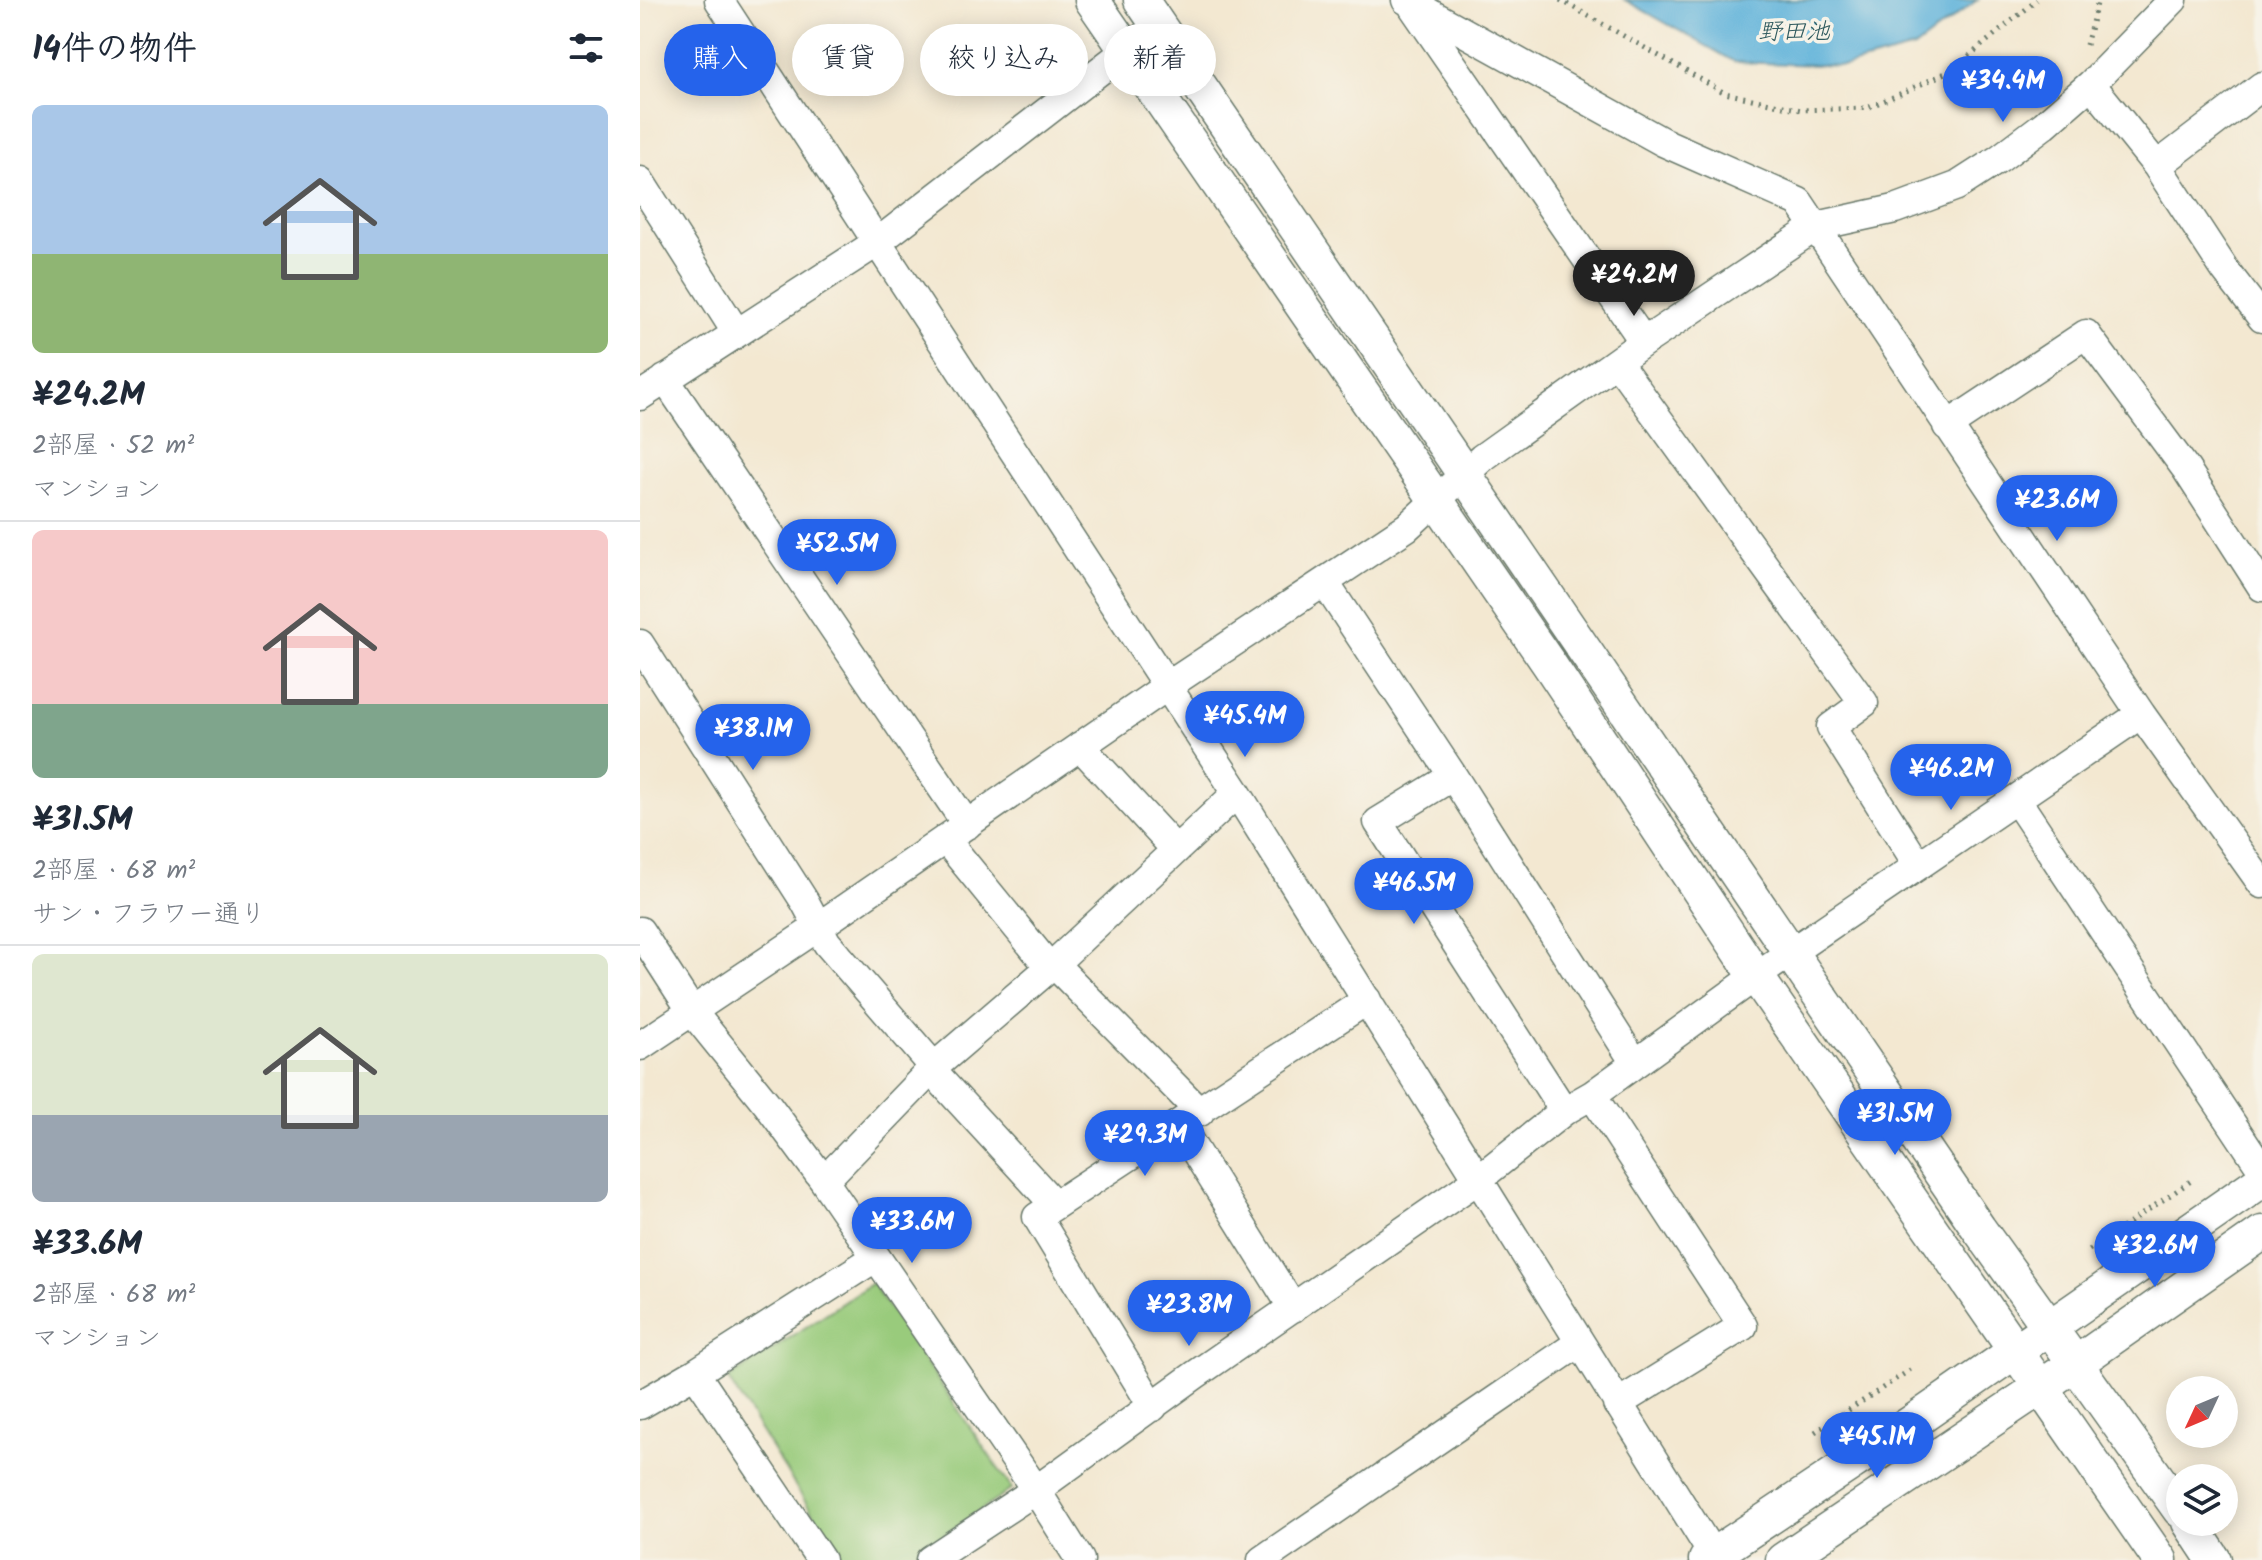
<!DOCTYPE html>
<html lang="ja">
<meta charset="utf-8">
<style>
:root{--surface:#fff;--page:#f6f6f7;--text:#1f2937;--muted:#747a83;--line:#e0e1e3;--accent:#2563eb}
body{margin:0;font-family:Kalam,"Klee One",sans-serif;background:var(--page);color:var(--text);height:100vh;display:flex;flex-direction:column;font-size:30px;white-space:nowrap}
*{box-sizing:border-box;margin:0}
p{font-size:26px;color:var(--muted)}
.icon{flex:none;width:44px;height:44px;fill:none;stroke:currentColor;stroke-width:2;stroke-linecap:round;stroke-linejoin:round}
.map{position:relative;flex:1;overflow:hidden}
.sheet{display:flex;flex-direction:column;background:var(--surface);width:640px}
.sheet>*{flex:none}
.banner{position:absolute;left:24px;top:24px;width:760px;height:72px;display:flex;gap:16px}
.needle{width:52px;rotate:226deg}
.controls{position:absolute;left:1526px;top:1376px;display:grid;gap:16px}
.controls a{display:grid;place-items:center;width:72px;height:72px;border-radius:50%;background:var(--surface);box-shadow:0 4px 20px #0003;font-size:40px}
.price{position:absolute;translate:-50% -68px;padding:0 18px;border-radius:28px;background:var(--accent);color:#fff;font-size:26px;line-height:52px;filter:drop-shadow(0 2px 4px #0008)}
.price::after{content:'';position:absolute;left:50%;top:48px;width:24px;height:18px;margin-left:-12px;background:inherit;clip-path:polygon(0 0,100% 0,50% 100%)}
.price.selected{background:#222;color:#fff}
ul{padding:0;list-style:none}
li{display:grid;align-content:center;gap:16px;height:424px;padding:0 32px}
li+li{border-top:2px solid var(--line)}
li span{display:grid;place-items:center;height:248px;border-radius:12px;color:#555}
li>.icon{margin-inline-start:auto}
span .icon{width:144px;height:144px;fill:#fffc;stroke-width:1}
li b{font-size:34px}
h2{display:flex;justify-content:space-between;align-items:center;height:96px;padding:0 32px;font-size:34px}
.chip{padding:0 28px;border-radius:36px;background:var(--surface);box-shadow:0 4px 20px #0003;font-size:28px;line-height:72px}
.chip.selected{background:var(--accent);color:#fff}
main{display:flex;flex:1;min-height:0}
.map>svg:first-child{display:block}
.green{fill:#99cb7b;stroke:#5c8458;stroke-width:2}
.water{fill:#5eb2da;stroke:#3e7887;stroke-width:2}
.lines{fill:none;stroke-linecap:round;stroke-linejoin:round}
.minor-casing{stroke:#69796b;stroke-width:31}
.tertiary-casing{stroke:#69796b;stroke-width:37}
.path{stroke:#69796b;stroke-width:5;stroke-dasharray:2 6;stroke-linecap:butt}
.minor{stroke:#fff;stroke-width:28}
.tertiary{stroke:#fff;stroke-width:34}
.labels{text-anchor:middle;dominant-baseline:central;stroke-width:7;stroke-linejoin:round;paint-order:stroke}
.water-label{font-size:24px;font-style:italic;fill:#2f5a5e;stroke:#f7f3e8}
</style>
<main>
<section class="sheet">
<h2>14件の物件<svg class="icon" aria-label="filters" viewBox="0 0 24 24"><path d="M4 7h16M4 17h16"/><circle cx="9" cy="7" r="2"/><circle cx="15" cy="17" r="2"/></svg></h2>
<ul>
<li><span style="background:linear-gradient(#a9c7e8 60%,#8fb573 0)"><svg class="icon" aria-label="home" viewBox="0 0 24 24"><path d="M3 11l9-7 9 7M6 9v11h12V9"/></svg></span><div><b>¥24.2M</b><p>2部屋 · 52 m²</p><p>マンション</p></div></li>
<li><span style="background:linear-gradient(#f6c9c9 70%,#7fa58c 0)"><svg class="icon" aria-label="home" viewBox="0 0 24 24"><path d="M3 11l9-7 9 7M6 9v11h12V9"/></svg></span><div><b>¥31.5M</b><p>2部屋 · 68 m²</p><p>サン・フラワー通り</p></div></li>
<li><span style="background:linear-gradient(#dfe7d0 65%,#9aa5b1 0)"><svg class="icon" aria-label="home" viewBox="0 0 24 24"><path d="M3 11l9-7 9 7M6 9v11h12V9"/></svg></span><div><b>¥33.6M</b><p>2部屋 · 68 m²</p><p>マンション</p></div></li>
</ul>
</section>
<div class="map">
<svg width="1622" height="1560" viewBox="0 0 1622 1560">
<rect width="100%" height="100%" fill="#f7f3e8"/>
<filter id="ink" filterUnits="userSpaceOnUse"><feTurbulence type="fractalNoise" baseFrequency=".0125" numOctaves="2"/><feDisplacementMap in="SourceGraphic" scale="16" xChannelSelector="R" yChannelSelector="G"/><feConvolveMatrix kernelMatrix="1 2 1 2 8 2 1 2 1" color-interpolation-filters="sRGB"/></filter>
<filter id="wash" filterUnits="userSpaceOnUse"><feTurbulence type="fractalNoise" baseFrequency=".006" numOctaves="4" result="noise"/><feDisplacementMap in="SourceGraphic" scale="32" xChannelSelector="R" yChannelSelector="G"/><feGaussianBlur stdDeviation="1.8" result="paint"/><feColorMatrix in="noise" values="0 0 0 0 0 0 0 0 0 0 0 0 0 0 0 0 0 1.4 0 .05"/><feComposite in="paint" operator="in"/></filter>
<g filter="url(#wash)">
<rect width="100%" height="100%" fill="#f3e8d1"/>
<path class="green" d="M232 1283 372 1489 267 1560H202L88 1379Z"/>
<path class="water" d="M985 0H1337L1274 48 1206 66 1095 62Z"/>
</g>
<g filter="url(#ink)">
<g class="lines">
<defs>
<path id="minor" d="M79 0 597 793 1073 1555
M766 0 1023 142 1159 202 1501 714 1622 884
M773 7 1004 342
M1451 84 1517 166 1585 270 1622 318
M1517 166 1622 86
M0 181 96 332
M977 362 1224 703 1191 727 1278 865
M25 379 327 825
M0 396 238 242 519 25
M1307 426 1446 334 1546 469 1622 587
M685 583 813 776 995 1063
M0 644 165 902 187 943 294 1067
M440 746 536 850
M813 776 738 822 924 1111
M1376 799 1622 1169
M305 839 410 968
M0 931 51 1010 127 1104 184 1181 396 1490 440 1560
M414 964 560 1112
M0 1046 178 927 526 687 767 527 842 458 1004 342 1177 226 1255 209 1317 186 1359 159 1404 125 1451 84 1533 0
M291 1070 415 1205
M952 1095 1103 1326 977 1404
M539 1125 653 1308
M184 1181 294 1067 414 964 597 793
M55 1373 181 1560
M0 1405 55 1373 235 1258
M513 1407 397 1217 727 1000
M290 1560 396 1490 555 1375 837 1180 924 1111 952 1095 1116 976 1501 714
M622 1560 939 1343"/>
<path id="tertiary" d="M452 0 909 664 1116 976 1520 1560
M501 0 1339 1229 1540 1510
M1549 1522 1574 1560
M1066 1560 1273 1422 1622 1180
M1143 1560 1435 1364 1622 1233"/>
</defs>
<use href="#minor" class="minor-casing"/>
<use href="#tertiary" class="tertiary-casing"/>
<path class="path" d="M920 0 1085 93 1161 110 1227 108 1262 93 1312 70 1397 0
M1446 45 1458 0
M1449 1250 1551 1181
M1175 1432 1273 1368"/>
<use href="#minor" class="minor"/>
<use href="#tertiary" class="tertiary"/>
</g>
</g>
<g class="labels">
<g class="water-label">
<text x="1154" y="32">野田池</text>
</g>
</g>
</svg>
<div class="controls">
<a><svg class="needle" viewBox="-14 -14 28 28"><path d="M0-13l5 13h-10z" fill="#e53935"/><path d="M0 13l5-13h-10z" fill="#747a83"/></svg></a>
<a><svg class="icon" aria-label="layers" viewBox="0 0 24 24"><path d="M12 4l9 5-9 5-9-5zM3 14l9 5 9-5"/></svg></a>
</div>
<b class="price" style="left:1363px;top:124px">¥34.4M</b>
<b class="price selected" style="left:994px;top:318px">¥24.2M</b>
<b class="price" style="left:1417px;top:543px">¥23.6M</b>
<b class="price" style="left:197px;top:587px">¥52.5M</b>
<b class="price" style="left:605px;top:759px">¥45.4M</b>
<b class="price" style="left:113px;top:772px">¥38.1M</b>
<b class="price" style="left:1311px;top:812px">¥46.2M</b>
<b class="price" style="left:774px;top:926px">¥46.5M</b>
<b class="price" style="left:1255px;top:1157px">¥31.5M</b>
<b class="price" style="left:505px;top:1178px">¥29.3M</b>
<b class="price" style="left:272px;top:1265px">¥33.6M</b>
<b class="price" style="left:1515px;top:1289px">¥32.6M</b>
<b class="price" style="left:549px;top:1348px">¥23.8M</b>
<b class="price" style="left:1237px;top:1480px">¥45.1M</b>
<div class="banner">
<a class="chip selected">購入</a>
<a class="chip">賃貸</a>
<a class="chip">絞り込み</a>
<a class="chip">新着</a>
</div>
</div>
</main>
